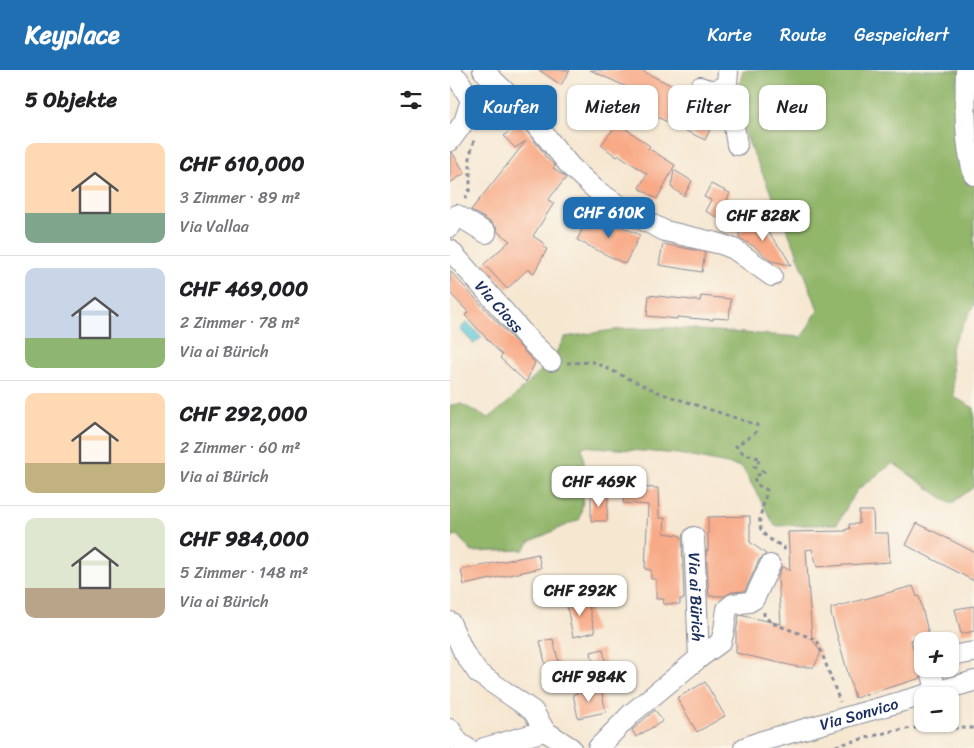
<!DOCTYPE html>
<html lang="de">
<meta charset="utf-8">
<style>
:root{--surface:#fff;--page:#f6f6f6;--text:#202124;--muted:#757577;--line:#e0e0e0;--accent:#1f6fb2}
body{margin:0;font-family:Sriracha,sans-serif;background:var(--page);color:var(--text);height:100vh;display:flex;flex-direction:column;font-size:19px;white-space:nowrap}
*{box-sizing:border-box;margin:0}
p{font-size:16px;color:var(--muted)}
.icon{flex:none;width:28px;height:28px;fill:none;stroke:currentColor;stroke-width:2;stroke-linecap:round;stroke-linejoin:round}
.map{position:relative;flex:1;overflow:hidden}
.sheet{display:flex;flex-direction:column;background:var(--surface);width:450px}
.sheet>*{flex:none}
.guide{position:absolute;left:15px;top:15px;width:434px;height:45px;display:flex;gap:10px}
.fabs{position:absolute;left:464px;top:562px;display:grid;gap:10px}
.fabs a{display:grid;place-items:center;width:45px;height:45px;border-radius:10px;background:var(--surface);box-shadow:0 1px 4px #0004;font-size:25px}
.price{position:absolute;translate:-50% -42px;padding:0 11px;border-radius:10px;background:#fff;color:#222;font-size:16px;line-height:32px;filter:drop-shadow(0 1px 2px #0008)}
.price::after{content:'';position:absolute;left:50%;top:30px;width:15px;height:11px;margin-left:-8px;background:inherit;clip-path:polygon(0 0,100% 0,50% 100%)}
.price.selected{background:var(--accent);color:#fff}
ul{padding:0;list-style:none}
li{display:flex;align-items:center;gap:15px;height:125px;padding:0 25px}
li+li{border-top:1px solid var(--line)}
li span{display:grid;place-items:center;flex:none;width:140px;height:100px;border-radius:10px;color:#555}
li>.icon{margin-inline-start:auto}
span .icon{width:60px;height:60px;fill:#fffc;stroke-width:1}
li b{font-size:21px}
h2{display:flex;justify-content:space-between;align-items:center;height:60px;padding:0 25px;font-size:21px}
.chip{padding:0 18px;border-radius:10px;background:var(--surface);box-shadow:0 1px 4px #0004;font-size:18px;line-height:45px}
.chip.selected{background:var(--accent);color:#fff}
header{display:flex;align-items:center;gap:30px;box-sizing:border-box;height:70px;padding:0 25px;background:var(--accent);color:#fff}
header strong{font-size:24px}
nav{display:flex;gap:28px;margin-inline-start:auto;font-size:18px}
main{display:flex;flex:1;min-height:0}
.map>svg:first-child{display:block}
.forest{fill:#92b66b;stroke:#567264}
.water{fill:#5bc6d4;stroke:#3b7a99}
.building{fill:#f8aa87}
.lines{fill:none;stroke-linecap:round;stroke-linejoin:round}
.minor-casing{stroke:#888b98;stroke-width:22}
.path{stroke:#888b98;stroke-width:3;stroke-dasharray:4 4;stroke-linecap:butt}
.minor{stroke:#fff;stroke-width:20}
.labels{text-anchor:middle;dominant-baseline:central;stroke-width:4;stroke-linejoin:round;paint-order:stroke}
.street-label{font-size:16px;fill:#1b2f5e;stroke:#fbf7ec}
</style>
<header>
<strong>Keyplace</strong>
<nav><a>Karte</a><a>Route</a><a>Gespeichert</a></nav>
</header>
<main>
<section class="sheet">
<h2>5 Objekte<svg class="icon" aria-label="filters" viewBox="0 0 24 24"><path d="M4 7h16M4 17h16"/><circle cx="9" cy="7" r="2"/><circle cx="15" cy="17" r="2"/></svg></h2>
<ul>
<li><span style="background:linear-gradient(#ffd9b3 70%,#7fa58c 0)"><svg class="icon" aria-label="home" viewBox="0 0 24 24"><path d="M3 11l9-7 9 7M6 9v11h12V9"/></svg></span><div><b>CHF 610,000</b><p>3 Zimmer · 89 m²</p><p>Via Vallaa</p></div></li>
<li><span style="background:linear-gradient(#c9d6e8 70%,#8fb573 0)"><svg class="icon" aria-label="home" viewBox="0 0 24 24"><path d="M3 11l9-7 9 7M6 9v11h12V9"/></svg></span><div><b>CHF 469,000</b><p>2 Zimmer · 78 m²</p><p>Via ai Bürich</p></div></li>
<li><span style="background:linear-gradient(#ffd9b3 70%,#c2b280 0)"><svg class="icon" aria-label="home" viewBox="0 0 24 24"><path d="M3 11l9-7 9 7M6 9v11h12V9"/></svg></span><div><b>CHF 292,000</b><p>2 Zimmer · 60 m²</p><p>Via ai Bürich</p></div></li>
<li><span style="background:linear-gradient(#dfe7d0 70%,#b9a48a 0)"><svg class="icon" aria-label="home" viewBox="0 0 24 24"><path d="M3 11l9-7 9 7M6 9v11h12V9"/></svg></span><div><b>CHF 984,000</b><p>5 Zimmer · 148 m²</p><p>Via ai Bürich</p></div></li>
</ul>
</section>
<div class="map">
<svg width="524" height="678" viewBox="0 0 524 678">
<rect width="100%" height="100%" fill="#fbf7ec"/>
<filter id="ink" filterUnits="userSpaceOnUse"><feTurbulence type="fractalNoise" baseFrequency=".02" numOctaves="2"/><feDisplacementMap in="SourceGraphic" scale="10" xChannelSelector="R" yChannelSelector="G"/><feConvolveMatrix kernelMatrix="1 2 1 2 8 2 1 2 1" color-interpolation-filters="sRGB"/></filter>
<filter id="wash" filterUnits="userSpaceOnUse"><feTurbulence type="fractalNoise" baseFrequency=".0096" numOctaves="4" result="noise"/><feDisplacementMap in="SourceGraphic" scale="20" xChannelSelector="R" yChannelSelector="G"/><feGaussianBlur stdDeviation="1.12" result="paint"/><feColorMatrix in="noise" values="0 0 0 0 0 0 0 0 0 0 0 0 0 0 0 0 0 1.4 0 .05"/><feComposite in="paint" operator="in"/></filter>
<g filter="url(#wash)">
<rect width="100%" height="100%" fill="#f6e7d1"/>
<path class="forest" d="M293 0H524V235L501 277 504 327 524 338V417L501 434 443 393 407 420 387 454 325 456 292 397 228 384 132 376 136 410 130 449 79 472 74 480 22 482 7 465 0 467V335L11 334 39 348 60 331 101 291 115 267 171 259 220 258 352 267 368 240 346 180 284 39Z"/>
<path class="water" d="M17 252 32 267 24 274 10 259Z"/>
<g id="blocks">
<path class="building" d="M89 0H120L111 15Z
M140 0H190L223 16 219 23 250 38 251 35 268 43 255 70 186 37 192 24Z
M69 52 95 84 94 85 105 96 103 98 116 108 98 130 104 133 83 166 95 174 93 177 97 179 84 203 78 199 57 219 34 194 60 171 48 162 46 157 42 153 21 140 76 71 65 78 54 66Z
M168 53 200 76 198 78 225 95 207 129 189 118 197 104 169 85 167 87 151 75Z
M2 82 15 103 0 113V83Z
M224 100 242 111 234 126 221 117Z
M261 114 280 123 269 148 255 141 261 130 254 127Z
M148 146 190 165 175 194 127 170 138 147 145 151Z
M308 149 334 183 341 195 321 191 305 177 289 168V163Z
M213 174 255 182 252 202 209 195Z
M0 201 85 293 76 312 50 288 52 285 15 245 18 242 0 223Z
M199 225 250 231 251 226 281 229 279 249 263 248V250L227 247V249L197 246Z
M174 417 208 418 209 448H215L214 463 228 465 232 467 234 529H230V534H213L214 529H206V509H201V500L195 499 198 435 173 433Z
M141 425H158L157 451H141Z
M409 441H423L424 463H438L440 492 367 497 362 479 356 480 362 569 371 582 364 597H348L286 583V563L289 545 331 554 328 507 332 496 340 501 338 462 396 461V459H400L399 454H409Z
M300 446V472L316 484 309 490 295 521 282 522 275 526H259L256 480 258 481V447Z
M467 453 524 482V511L456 475Z
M88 484 91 498 14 515 11 500Z
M463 516 467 527 469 526 479 565 461 570 471 608 405 628 381 544V538Z
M137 528 145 562 123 567 116 532Z
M524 536V561L511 564 505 539Z
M103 569 110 598 97 601 90 571Z
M153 579 156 595 144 598 141 582Z
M255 612 275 646 247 662 227 628Z
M151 619 156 642 128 648 123 624Z
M205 640 213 651 186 667 182 660Z"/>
</g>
</g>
<g filter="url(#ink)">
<use href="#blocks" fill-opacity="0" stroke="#888b98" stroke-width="1"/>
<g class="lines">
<defs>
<g id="minor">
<path d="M33 0 76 42 120 96 146 120 183 145 215 161 271 174 284 179 322 206"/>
<path d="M516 0C515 36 514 71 524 105"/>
<path d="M0 2 8 9 21 30 14 52 0 71"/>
<path d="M277 13 287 75"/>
<path d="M250 17C260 21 269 22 277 13L278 2"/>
<path d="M0 157 7 145 36 163"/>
<path id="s1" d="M0 180 81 272 101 291"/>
<path id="s2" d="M244 467 249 588"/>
<path d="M0 552 14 583 28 603 83 641 95 661"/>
<path d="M500 586 524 582"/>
<path d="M481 599 486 622"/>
<path d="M0 659 9 673 17 678"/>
<path d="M34 678 95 661 121 678"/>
<path d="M148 678 182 643 249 588 271 572 274 560 277 539 283 534 299 532 304 529 320 495"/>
<path id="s3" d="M294 678 312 671 524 611"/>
</g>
</defs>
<use href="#minor" class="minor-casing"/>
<path class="path" d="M15 129 20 119V85L24 70
M117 293 143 292 210 323 307 355 306 362 286 376 293 383 311 389 304 396 314 402 304 407 306 414 317 420C310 453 299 460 334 477L335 484
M314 542V546L322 553 367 570 390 632
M378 678 442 661 464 658H524"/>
<use href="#minor" class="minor"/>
</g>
</g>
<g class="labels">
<g class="street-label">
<text stroke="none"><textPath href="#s1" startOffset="75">Via Cioss</textPath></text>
<text stroke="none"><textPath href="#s2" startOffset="60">Via ai Bürich</textPath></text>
<text stroke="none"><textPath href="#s3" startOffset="120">Via Sonvico</textPath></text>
</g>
</g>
</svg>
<div class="fabs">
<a>+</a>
<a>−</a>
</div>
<b class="price selected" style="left:159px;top:169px">CHF 610K</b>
<b class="price" style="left:313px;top:172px">CHF 828K</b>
<b class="price" style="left:149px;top:438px">CHF 469K</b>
<b class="price" style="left:130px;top:547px">CHF 292K</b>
<b class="price" style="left:139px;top:633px">CHF 984K</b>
<div class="guide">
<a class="chip selected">Kaufen</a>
<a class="chip">Mieten</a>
<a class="chip">Filter</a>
<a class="chip">Neu</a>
</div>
</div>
</main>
